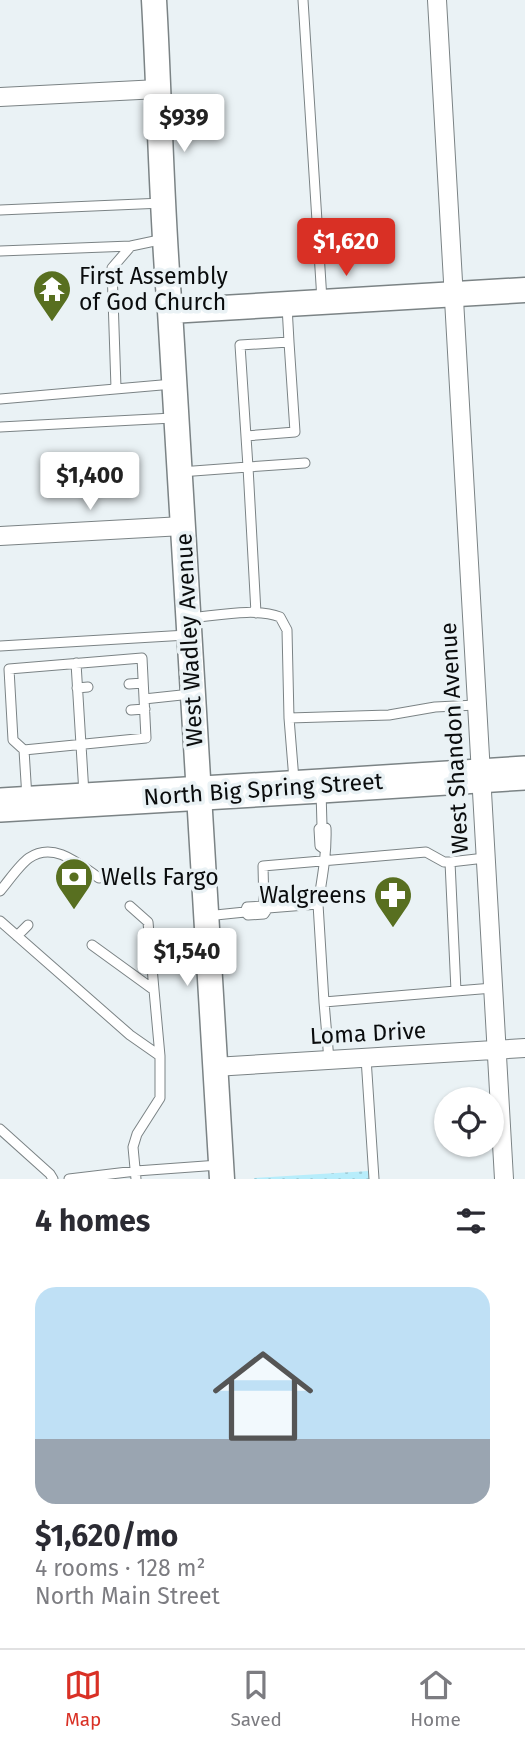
<!DOCTYPE html>
<meta charset="utf-8">
<style>
:root{--surface:#fff;--page:#f7f7f7;--text:#2b2b33;--muted:#7c7c81;--line:#e1e1e2;--accent:#d93025}
body{margin:0;font-family:"Fira Sans",sans-serif;background:var(--page);color:var(--text);height:100vh;display:flex;flex-direction:column;font-size:26px;white-space:nowrap}
*{box-sizing:border-box;margin:0}
p{font-size:23px;color:var(--muted)}
.icon{flex:none;width:38px;height:38px;fill:none;stroke:currentColor;stroke-width:2;stroke-linecap:round;stroke-linejoin:round}
.map{position:relative;height:1179px;overflow:hidden}
.drawer{display:flex;flex-direction:column;background:var(--surface);flex:1}
.drawer>*{flex:none}
.tools{position:absolute;left:434px;top:1087px;display:grid;gap:14px}
.tools a{display:grid;place-items:center;width:70px;height:70px;border-radius:50%;background:var(--surface);box-shadow:0 2px 5px #0004;font-size:35px}
.price{position:absolute;translate:-50% -60px;padding:0 16px;border-radius:7px;background:#fff;color:#222;font-size:23px;line-height:46px;filter:drop-shadow(0 2px 4px #0008)}
.price::after{content:'';position:absolute;left:50%;top:42px;width:21px;height:16px;margin-left:-10px;background:inherit;clip-path:polygon(0 0,100% 0,50% 100%)}
.price.current{background:var(--accent);color:#fff}
ul{padding:0;list-style:none}
li{display:grid;align-content:center;gap:14px;height:371px;padding:0 35px}
li span{display:grid;place-items:center;height:217px;border-radius:21px;color:#555}
li>.icon{margin-inline-start:auto}
span .icon{width:126px;height:126px;fill:#fffc;stroke-width:1}
li b{font-size:30px}
h2{display:flex;justify-content:space-between;align-items:center;height:84px;padding:0 35px;font-size:30px}
.tabs{display:flex;justify-content:space-around;align-items:center;height:98px;border-top:2px solid var(--line);background:var(--surface);font-size:19px;color:var(--muted)}
.tabs a{display:grid;justify-items:center;gap:4px}
.tabs .current{color:var(--accent)}
.map>svg:first-child{display:block}
.grass{fill:url(#grass-dots)}
.lines{fill:none;stroke-linecap:round;stroke-linejoin:round}
.lane-casing{stroke:#7b8385;stroke-width:11}
.street-casing{stroke:#7b8385;stroke-width:20}
.secondary-casing{stroke:#7b8385;stroke-width:27}
.highway-casing{stroke:#7b8385;stroke-width:36}
.lane{stroke:#fff;stroke-width:9}
.street{stroke:#fff;stroke-width:18}
.secondary{stroke:#fff;stroke-width:24}
.highway{stroke:#fff;stroke-width:33}
.labels{text-anchor:middle;dominant-baseline:central;stroke-width:7;stroke-linejoin:round;paint-order:stroke}
.poi-label{font-size:23px;fill:#0a0c0d;stroke:#eaf2f5;text-anchor:start}
.street-label{font-size:23px;fill:#0a0c0d;stroke:#eaf2f5}
</style>
<div class="map">
<svg width="525" height="1179" viewBox="0 0 525 1179">
<defs>
<pattern id="grass-dots" width="8" height="8" patternUnits="userSpaceOnUse" patternTransform="scale(1.75)"><rect width="8" height="8" fill="#b7edfb"/><path d="M2 2h.1M6 6h.1" fill="none" stroke="#9ccad6" stroke-width="1.8" stroke-linecap="round"/></pattern>
</defs>
<rect width="100%" height="100%" fill="#eaf2f5"/>
<path class="grass" d="M369 1171V1179H254V1178Z"/>
<g class="lines">
<defs>
<path id="lane" d="M303 0 322 300
M0 210 163 203
M0 251 131 246
M287 306 289 342
M116 388 112 268 131 246 164 239
M0 399 173 384
M0 427 173 418
M246 436 295 432 289 342 240 345 248 467 305 463
M180 472 248 467 256 613
M189 618C215 616 256 607 280 617L287 630 289 718
M0 646 187 635
M76 663 84 794
M129 684 143 683
M77 688 88 687
M144 699 191 694
M131 710 145 709
M24 750 146 738 142 658 9 669 13 740 24 750 27 798
M294 780 289 718 389 715 435 707 476 705
M321 791 322 826 319 829 320 846 324 849
M450 862 485 858
M0 891C8 882 19 865 29 858 54 841 79 864 99 878
M318 904C322 879 327 853 326 828L322 826
M130 906 148 922 154 990
M245 912 247 907 264 906 268 908
M206 916 245 912 248 915 264 914 268 908 318 904 324 1002 456 991 450 862H444L426 852 263 866 264 906
M0 921 130 1035 160 1056V1098L137 1134 133 1147 136 1179
M17 936 28 925
M92 945 154 990 160 1056
M456 991 493 988
M324 1002 329 1060
M366 1058 374 1179
M0 1129 50 1174 53 1179
M69 1179 136 1171 219 1165"/>
<path id="street" d="M437 0 504 1179
M0 97 159 89
M0 536 183 526
M214 1067 525 1048"/>
<path id="secondary" d="M154 0C160 104 161 208 170 311L222 1179
M170 311 525 290"/>
<path id="highway" d="M0 805 321 786 525 773"/>
</defs>
<use href="#lane" class="lane-casing"/>
<use href="#street" class="street-casing"/>
<use href="#secondary" class="secondary-casing"/>
<use href="#highway" class="highway-casing"/>
<use href="#lane" class="lane"/>
<use href="#street" class="street"/>
<use href="#secondary" class="secondary"/>
<use href="#highway" class="highway"/>
</g>
<defs>
<symbol id="temple-pin" viewBox="-11 -11 22 30"><path d="M0 17L-7.5 6A9.5 9.5 0 1 1 7.5 6Z" fill="#586f20" stroke="#eaf2f5"/><path d="M0-6L5-2H3V0L6.5 2.5H4V6H1.5V3h-3V6H-4V2.5H-6.5L-3 0V-2H-5Z" fill="#fff"/></symbol>
<symbol id="bank-pin" viewBox="-11 -11 22 30"><path d="M0 17L-7.5 6A9.5 9.5 0 1 1 7.5 6Z" fill="#586f20" stroke="#eaf2f5"/><path d="M-6-4H6V4H-6ZM0-2.3a2.3 2.3 0 1 0 0 4.6a2.3 2.3 0 1 0 0-4.6Z" fill="#fff"/></symbol>
<symbol id="pharmacy-pin" viewBox="-11 -11 22 30"><path d="M0 17L-7.5 6A9.5 9.5 0 1 1 7.5 6Z" fill="#586f20" stroke="#eaf2f5"/><path d="M-2-6h4v4h4v4h-4v4h-4v-4h-4v-4h4Z" fill="#fff"/></symbol>
</defs>
<g fill-rule="evenodd">
<use href="#temple-pin" x="30" y="267" width="44" height="60"/>
<use href="#bank-pin" x="52" y="855" width="44" height="60"/>
<use href="#pharmacy-pin" x="371" y="873" width="44" height="60"/>
</g>
<g class="labels">
<g class="poi-label">
<text x="79" y="276">First Assembly<tspan x="79" dy="26">of God Church</tspan></text>
<text x="101" y="877">Wells Fargo</text>
<text x="366" y="895" text-anchor="end">Walgreens</text>
</g>
<g class="street-label">
<text transform="translate(189 640) rotate(-93)">West Wadley Avenue</text>
<text transform="translate(454 738) rotate(-93)">West Shandon Avenue</text>
<text transform="translate(263 789) rotate(-4)">North Big Spring Street</text>
<text transform="translate(368 1033) rotate(-3)">Loma Drive</text>
</g>
</g>
</svg>
<div class="tools">
<a><svg class="icon" aria-label="locate" viewBox="0 0 24 24"><circle cx="12" cy="12" r="6"/><path d="M12 2v4M12 18v4M2 12h4M18 12h4"/></svg></a>
</div>
<b class="price" style="left:184px;top:154px">$939</b>
<b class="price current" style="left:346px;top:278px">$1,620</b>
<b class="price" style="left:90px;top:512px">$1,400</b>
<b class="price" style="left:187px;top:988px">$1,540</b>
</div>
<section class="drawer">
<h2>4 homes<svg class="icon" aria-label="filters" viewBox="0 0 24 24"><path d="M4 7h16M4 17h16"/><circle cx="9" cy="7" r="2"/><circle cx="15" cy="17" r="2"/></svg></h2>
<ul>
<li><span style="background:linear-gradient(#bfe0f5 70%,#9aa5b1 0)"><svg class="icon" aria-label="home" viewBox="0 0 24 24"><path d="M3 11l9-7 9 7M6 9v11h12V9"/></svg></span><div><b>$1,620/mo</b><p>4 rooms · 128 m²</p><p>North Main Street</p></div></li>
</ul>
</section>
<nav class="tabs">
<a class="current"><svg class="icon" aria-label="map" viewBox="0 0 24 24"><path d="M3 6l6-2 6 2 6-2v14l-6 2-6-2-6 2zM9 4v14M15 6v14"/></svg>Map</a>
<a><svg class="icon" aria-label="saved" viewBox="0 0 24 24"><path d="M7 4h10v16l-5-4-5 4z"/></svg>Saved</a>
<a><svg class="icon" aria-label="home" viewBox="0 0 24 24"><path d="M3 11l9-7 9 7M6 9v11h12V9"/></svg>Home</a>
</nav>
